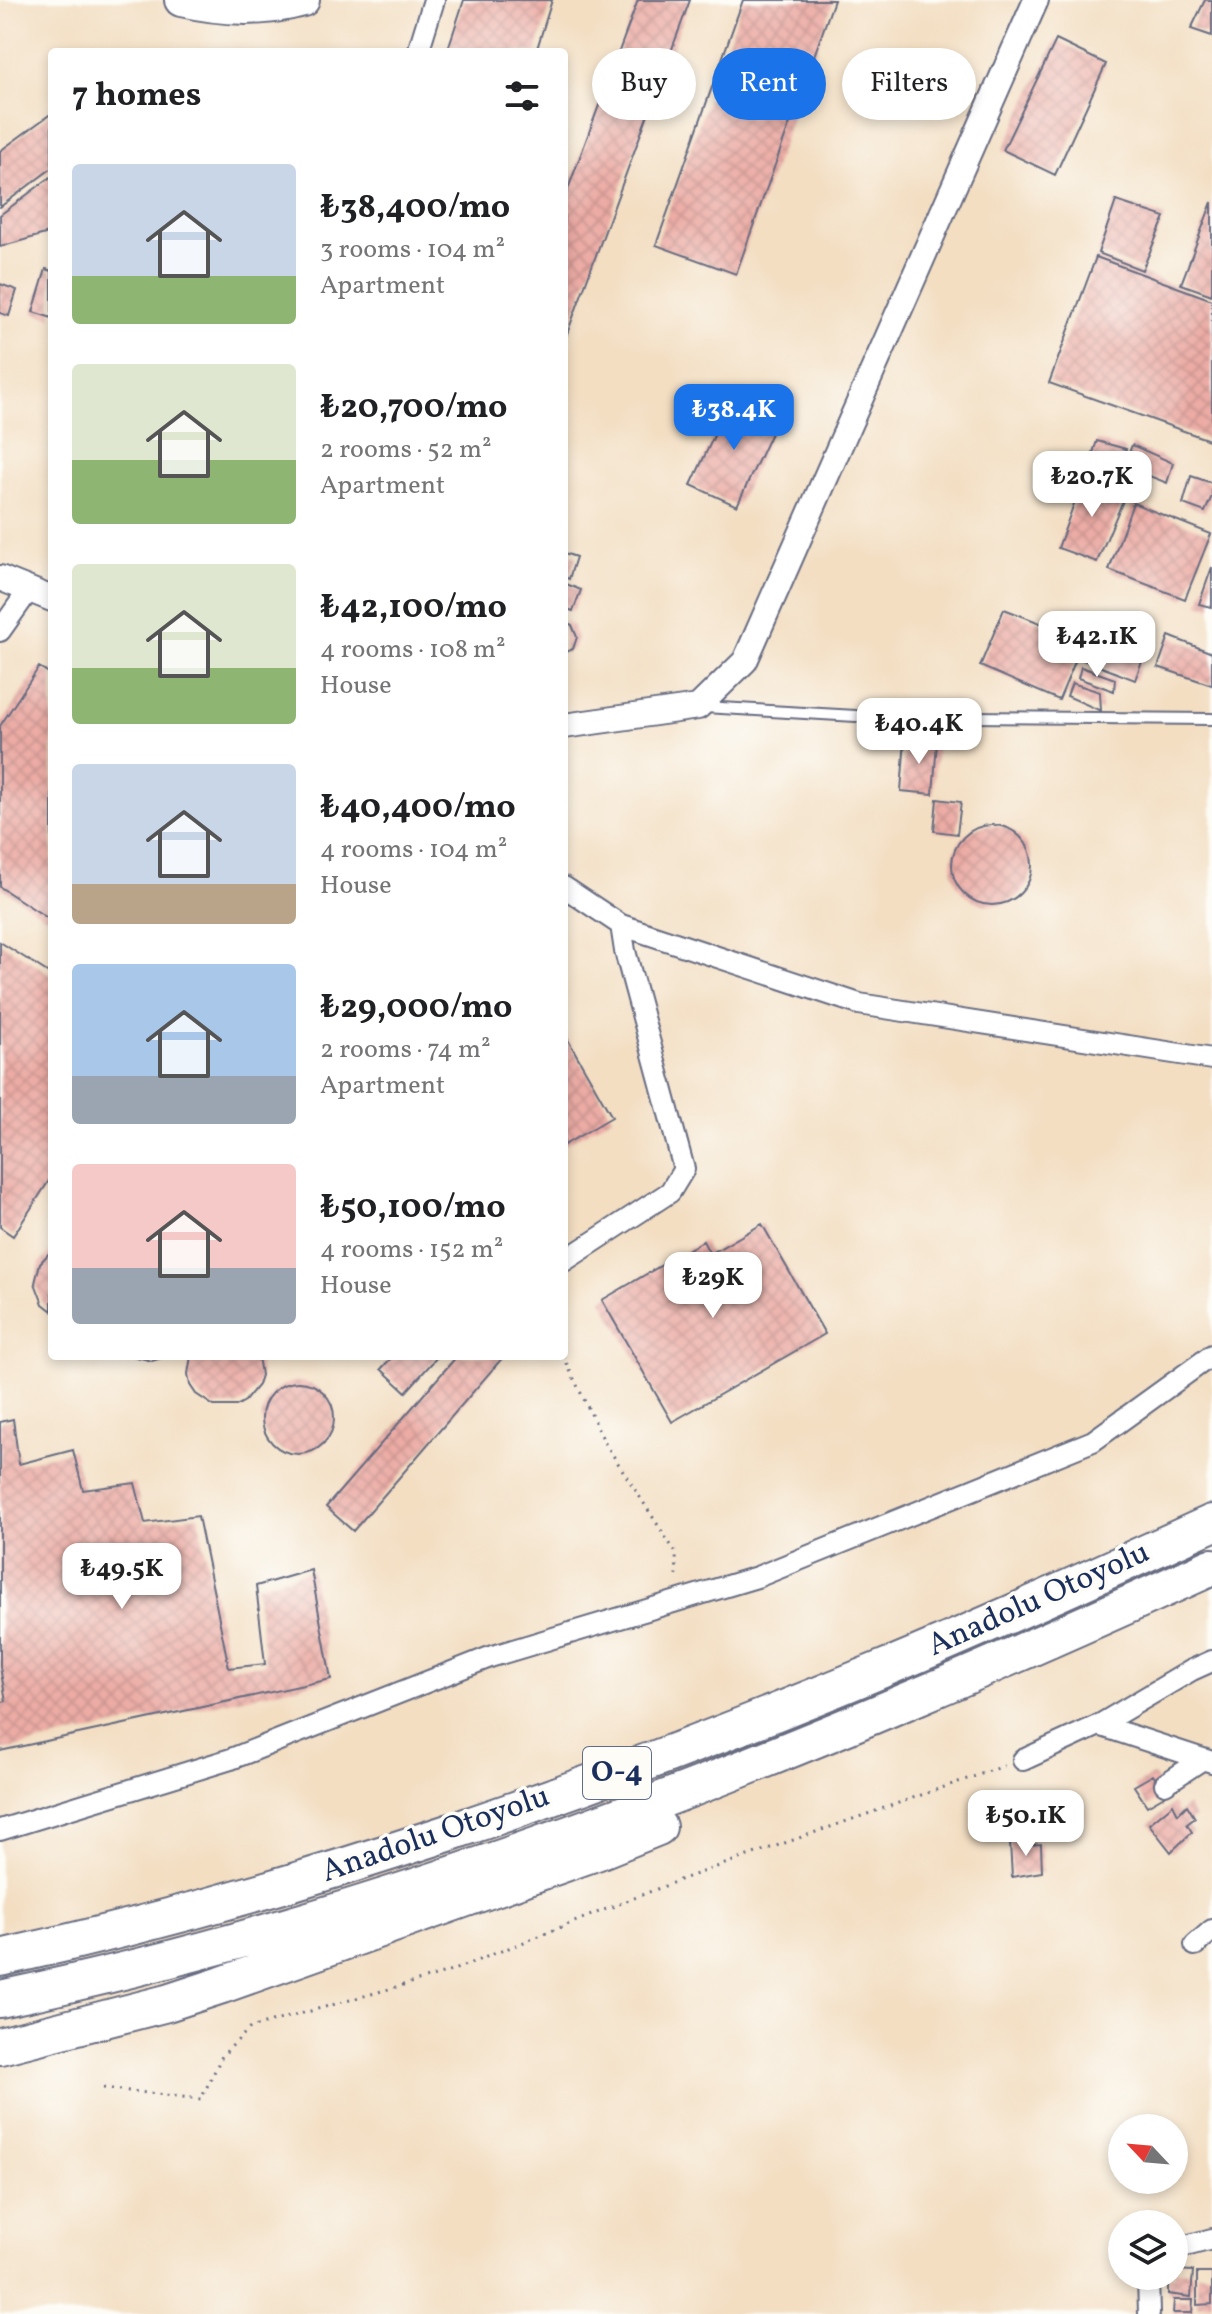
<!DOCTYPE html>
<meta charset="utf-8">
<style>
:root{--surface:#fff;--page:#f6f6f6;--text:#202124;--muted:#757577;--accent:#1a73e8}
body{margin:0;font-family:Vollkorn,serif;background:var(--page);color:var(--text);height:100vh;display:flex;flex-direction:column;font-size:30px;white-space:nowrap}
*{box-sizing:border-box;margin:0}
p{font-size:26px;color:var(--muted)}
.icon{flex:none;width:44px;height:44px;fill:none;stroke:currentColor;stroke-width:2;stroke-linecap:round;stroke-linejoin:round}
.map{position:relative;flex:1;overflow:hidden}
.side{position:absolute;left:48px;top:48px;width:520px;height:1312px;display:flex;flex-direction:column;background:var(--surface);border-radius:8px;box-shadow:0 4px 12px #0003}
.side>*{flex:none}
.banner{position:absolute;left:592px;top:48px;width:500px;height:72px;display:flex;gap:16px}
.needle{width:52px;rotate:296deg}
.buttons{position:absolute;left:1108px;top:2114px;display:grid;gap:16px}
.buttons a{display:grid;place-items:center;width:80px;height:80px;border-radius:50%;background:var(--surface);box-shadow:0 4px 12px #0003;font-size:40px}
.price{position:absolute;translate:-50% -68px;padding:0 18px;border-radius:16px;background:#fff;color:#222;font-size:26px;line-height:52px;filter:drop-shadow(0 2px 4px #0008)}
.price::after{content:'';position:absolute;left:50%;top:48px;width:24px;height:18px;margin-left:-12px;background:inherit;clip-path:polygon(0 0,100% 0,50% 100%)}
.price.selected{background:var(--accent);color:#fff}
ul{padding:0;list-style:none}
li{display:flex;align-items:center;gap:24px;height:200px;padding:0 24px}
li span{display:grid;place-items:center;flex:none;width:224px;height:160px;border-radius:8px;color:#555}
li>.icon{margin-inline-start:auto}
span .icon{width:96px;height:96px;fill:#fffc;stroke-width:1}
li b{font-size:34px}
h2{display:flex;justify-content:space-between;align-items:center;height:96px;padding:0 24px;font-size:34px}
.pill{padding:0 28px;border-radius:36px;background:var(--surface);box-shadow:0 4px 12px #0003;font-size:28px;line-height:72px}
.pill.selected{background:var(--accent);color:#fff}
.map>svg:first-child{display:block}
.building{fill:url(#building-cross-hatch)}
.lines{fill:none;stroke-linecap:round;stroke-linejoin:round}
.service-casing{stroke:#676c81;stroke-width:14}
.minor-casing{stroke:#676c81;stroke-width:24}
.tertiary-casing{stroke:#676c81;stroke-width:28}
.trunk-casing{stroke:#676c81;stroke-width:36}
.motorway-casing{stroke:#676c81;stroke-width:40}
.path{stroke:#676c81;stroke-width:3;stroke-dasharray:2 6;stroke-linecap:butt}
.service{stroke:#fff;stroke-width:10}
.minor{stroke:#fff;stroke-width:20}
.tertiary{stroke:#fff;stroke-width:24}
.trunk{stroke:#fff;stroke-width:32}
.motorway{stroke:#fff;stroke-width:36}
.labels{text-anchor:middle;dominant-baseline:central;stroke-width:7;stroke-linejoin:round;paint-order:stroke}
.shield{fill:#fdfcf7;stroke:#5f6c8c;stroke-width:2}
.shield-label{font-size:30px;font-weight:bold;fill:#1b2f5e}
.street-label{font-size:32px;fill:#1b2f5e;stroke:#fdfcf7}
</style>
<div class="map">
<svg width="1212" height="2314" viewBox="0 0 1212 2314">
<defs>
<pattern id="building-cross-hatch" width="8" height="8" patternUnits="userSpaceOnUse" patternTransform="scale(2)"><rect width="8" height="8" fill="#ecaca5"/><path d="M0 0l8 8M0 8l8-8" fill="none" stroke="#ca9490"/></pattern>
</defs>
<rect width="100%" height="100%" fill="#fdfcf7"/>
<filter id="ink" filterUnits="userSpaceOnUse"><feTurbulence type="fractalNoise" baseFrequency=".0125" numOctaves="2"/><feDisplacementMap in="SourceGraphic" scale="16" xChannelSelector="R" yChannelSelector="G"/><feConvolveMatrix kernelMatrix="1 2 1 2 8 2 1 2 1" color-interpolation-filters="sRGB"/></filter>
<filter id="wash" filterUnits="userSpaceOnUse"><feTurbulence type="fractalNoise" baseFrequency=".006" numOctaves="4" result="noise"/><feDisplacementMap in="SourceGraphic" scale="32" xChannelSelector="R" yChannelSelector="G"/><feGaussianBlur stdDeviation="1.8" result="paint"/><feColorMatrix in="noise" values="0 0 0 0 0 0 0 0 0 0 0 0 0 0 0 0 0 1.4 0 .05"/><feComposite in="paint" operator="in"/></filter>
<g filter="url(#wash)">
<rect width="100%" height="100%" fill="#f3dec2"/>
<g id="blocks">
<path class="building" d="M464 0H552L536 52H447Z
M638 0H690L564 342V200Z
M743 0H834L736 274 656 245Z
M1205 0H1212V36L1191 29Z
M1056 40 1106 64 1055 175 1003 150Z
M52 113V168L0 207V151Z
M52 176V232L0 247V215Z
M1116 201 1165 217 1142 270 1098 253Z
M1212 202V295L1181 284Z
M1096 257 1212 300V441L1049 383Z
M46 269 52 271V318L33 312Z
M0 284 17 290 9 316 0 313Z
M732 397 778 418 737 506 691 485Z
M1097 441 1126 449 1115 481 1087 470Z
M1132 445 1173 463 1167 483 1124 466Z
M1084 476 1127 491 1097 562 1058 548Z
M1191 476 1212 483V496L1205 512 1183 504Z
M1133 503 1211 534 1185 599 1109 570Z
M564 553 576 557 569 579 564 577Z
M1212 567V607L1199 604Z
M564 583 581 590 573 611 564 608Z
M1004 609 1084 640 1059 700 980 666Z
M1097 620 1150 639 1135 680 1083 660Z
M564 621 572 625 577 637 573 649 564 653Z
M1169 636 1212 653V685L1158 667Z
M39 667 52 675V921L0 887V726Z
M1081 667 1115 679 1114 691 1078 678Z
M1072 683 1100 692 1101 711 1067 696Z
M905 739 937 742 933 794 901 791Z
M937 799 961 802 957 834 934 831Z
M952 865a40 40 0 1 1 80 0a40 40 0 1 1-80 0Z
M0 942 52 975V1176L13 1236 0 1227Z
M564 1033 612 1117 564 1145Z
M762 1224 825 1334 672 1422 602 1300 703 1241 710 1254Z
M52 1250V1311L43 1304 35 1283 40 1263Z
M133 1356H168L152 1361Z
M191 1356H258L261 1375 258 1385 245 1401 236 1406H214L196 1394 190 1385 188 1374Z
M393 1356H438L406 1392 381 1369Z
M457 1356H504L353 1531 326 1507Z
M262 1418a36 36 0 1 1 72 0a36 36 0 1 1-72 0Z
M13 1419 19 1464 73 1450 83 1490 135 1483 145 1523 198 1516 229 1668 265 1664 256 1586 311 1570 331 1679 0 1751V1703L6 1701 0 1667V1422Z
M1153 1775 1166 1795 1147 1806 1134 1786Z
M1173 1804 1178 1814 1187 1805 1195 1818 1187 1824 1192 1832 1171 1852 1149 1824Z
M1029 1837 1031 1845 1041 1844 1042 1872 1012 1877 1010 1843Z
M1174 2270 1193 2271 1191 2297 1168 2294V2276H1174Z
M1197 2273H1212V2304L1197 2305Z
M1174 2300H1193L1192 2313H1173Z"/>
</g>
</g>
<g filter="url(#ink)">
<use href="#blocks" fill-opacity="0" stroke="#676c81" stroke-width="2"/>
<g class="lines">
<defs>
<path id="service" d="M704 707 856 716 1212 719"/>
<path id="minor" d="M418 52 434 0
M0 631 29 590
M564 887 621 925 625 951 684 1169 670 1192 564 1261
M621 925 859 1004 1212 1059
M1099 1725 1212 1762
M1023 1760 1099 1725 1192 1670 1212 1661
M1165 1784 1203 1759
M0 1830 231 1759 490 1657 757 1577 1093 1441 1212 1355
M1195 1945 1212 1930
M1174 2249 1212 2239
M1148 2276 1149 2314"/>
<path id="tertiary" d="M0 578 52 599
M564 726 698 707 745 661 1036 0"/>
<path id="trunk" d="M181 0C222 9 261 12 303 0"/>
<path id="motorway" d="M0 1958C302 1892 595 1788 880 1670 992 1624 1102 1573 1212 1523
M0 1999C421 1911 822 1744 1212 1567
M0 2046 167 2003 222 1985 596 1852 658 1827"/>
</defs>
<use href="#service" class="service-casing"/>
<use href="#minor" class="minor-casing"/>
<use href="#tertiary" class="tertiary-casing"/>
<use href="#trunk" class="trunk-casing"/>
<use href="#motorway" class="motorway-casing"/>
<path class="path" d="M563 1356 605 1443 676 1553 677 1581
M103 2088 201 2099 222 2056 250 2028 446 1973 682 1879 1004 1766"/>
<use href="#service" class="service"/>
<use href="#minor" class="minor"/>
<use href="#tertiary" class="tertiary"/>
<use href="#trunk" class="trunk"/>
<use href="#motorway" class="motorway"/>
</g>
</g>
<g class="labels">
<rect class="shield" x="583" y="1747" width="68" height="52" rx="6"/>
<g class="shield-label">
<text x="617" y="1773">O-4</text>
</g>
<g class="street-label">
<text transform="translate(1039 1600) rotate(-24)">Anadolu Otoyolu</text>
<text transform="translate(436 1835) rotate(-19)">Anadolu Otoyolu</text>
</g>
</g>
</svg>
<div class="buttons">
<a><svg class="needle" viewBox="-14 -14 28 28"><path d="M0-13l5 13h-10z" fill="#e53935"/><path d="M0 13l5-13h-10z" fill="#757577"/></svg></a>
<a><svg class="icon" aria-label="layers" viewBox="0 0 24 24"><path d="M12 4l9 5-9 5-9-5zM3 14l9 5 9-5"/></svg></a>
</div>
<b class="price selected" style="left:734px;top:452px">₺38.4K</b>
<b class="price" style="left:1092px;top:519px">₺20.7K</b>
<b class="price" style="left:1097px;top:679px">₺42.1K</b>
<b class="price" style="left:919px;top:766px">₺40.4K</b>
<b class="price" style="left:713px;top:1320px">₺29K</b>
<b class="price" style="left:122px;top:1611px">₺49.5K</b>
<b class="price" style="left:1026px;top:1858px">₺50.1K</b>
<div class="banner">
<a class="pill">Buy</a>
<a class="pill selected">Rent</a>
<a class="pill">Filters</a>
</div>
<section class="side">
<h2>7 homes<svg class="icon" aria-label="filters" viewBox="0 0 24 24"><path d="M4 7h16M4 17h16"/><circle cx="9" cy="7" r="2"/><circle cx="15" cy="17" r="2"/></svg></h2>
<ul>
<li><span style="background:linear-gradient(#c9d6e8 70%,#8fb573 0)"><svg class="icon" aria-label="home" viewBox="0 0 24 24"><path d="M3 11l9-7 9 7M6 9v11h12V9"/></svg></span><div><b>₺38,400/mo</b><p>3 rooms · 104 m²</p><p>Apartment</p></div></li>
<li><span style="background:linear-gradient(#dfe7d0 60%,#8fb573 0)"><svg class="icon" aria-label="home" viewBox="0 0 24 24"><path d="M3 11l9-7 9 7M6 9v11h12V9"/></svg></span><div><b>₺20,700/mo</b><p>2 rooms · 52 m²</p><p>Apartment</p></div></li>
<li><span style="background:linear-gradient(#dfe7d0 65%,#8fb573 0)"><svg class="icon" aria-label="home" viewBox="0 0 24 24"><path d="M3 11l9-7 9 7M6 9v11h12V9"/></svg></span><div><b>₺42,100/mo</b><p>4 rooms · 108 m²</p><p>House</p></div></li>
<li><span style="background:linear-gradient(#c9d6e8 75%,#b9a48a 0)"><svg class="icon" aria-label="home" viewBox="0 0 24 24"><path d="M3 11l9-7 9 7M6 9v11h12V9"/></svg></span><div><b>₺40,400/mo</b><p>4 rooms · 104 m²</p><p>House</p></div></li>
<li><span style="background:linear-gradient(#a9c7e8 70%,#9aa5b1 0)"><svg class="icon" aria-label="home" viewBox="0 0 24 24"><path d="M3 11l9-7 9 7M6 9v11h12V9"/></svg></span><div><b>₺29,000/mo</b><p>2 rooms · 74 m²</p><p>Apartment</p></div></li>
<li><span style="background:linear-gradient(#f6c9c9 65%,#9aa5b1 0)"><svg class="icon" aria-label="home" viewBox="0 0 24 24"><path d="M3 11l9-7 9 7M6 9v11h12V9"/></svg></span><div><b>₺50,100/mo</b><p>4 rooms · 152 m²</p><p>House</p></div></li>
</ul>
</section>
</div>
